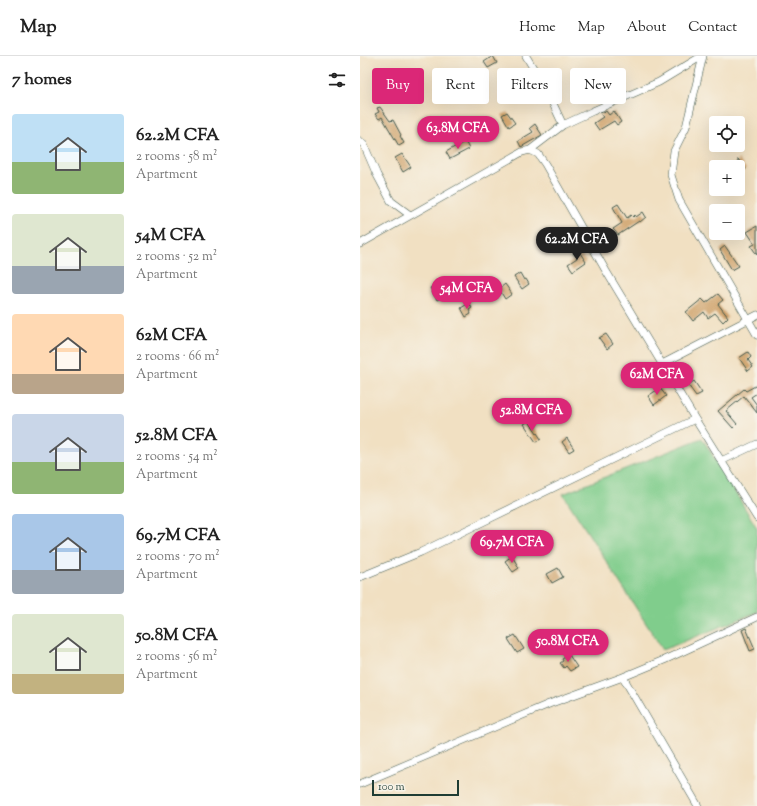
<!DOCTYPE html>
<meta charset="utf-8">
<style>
:root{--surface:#fff;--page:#f2f2f2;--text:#222;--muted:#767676;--line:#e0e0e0;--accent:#db2777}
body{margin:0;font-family:"Sorts Mill Goudy",serif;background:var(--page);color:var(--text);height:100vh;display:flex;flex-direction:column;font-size:15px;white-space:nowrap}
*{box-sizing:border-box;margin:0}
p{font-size:13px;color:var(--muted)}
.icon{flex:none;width:22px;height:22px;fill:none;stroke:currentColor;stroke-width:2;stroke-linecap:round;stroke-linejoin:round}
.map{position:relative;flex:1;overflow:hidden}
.details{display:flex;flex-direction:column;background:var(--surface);width:360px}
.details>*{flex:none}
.banner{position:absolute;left:12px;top:12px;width:325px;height:36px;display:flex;gap:8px}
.buttons{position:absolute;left:349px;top:60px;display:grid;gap:8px}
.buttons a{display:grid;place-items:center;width:36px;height:36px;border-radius:4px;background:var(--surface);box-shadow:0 4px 16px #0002;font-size:20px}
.scale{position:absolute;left:12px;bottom:10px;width:87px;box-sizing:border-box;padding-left:4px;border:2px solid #1f3d34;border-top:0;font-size:11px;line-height:14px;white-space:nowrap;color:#1f3d34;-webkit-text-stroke:3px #f7f3e8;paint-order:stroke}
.price{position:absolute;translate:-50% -34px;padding:0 9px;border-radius:14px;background:var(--accent);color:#fff;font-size:13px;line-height:26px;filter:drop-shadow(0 1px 2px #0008)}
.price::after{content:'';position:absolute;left:50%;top:24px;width:12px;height:9px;margin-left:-6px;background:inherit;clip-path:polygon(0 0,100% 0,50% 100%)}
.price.active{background:#222;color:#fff}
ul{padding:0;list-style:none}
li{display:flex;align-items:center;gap:12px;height:100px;padding:0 12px}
li span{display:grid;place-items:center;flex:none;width:112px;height:80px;border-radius:4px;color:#555}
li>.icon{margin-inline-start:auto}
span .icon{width:48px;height:48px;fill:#fffc;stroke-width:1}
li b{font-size:17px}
h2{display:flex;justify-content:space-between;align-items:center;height:48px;padding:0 12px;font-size:17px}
.chip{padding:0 14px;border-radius:4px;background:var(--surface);box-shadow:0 4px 16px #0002;font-size:14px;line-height:36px}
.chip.active{background:var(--accent);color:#fff}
header{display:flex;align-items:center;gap:24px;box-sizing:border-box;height:56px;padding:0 20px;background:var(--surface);border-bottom:1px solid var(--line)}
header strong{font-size:19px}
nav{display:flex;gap:22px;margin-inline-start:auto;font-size:14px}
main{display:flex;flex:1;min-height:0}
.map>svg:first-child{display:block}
.green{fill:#80cd8c;stroke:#508560}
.building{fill:#cea067}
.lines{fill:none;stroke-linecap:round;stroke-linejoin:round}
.minor-casing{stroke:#3e5549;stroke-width:8}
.minor{stroke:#fff;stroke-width:7}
</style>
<header>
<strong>Map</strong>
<nav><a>Home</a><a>Map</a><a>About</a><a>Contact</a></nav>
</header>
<main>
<section class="details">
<h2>7 homes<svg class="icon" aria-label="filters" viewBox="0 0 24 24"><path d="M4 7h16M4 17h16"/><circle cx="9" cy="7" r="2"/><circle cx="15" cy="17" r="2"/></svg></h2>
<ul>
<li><span style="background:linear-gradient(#bfe0f5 60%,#8fb573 0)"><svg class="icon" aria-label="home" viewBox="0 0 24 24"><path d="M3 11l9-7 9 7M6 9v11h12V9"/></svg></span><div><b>62.2M CFA</b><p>2 rooms · 58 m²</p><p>Apartment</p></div></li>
<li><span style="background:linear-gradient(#dfe7d0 65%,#9aa5b1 0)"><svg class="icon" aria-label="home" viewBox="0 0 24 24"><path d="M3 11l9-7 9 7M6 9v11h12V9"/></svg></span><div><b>54M CFA</b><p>2 rooms · 52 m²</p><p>Apartment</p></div></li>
<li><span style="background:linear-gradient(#ffd9b3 75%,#b9a48a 0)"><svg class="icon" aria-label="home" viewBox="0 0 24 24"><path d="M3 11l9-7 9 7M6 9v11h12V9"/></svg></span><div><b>62M CFA</b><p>2 rooms · 66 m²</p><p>Apartment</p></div></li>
<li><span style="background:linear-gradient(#c9d6e8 60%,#8fb573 0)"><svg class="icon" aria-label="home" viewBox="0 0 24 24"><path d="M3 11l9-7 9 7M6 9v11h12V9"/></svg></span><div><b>52.8M CFA</b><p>2 rooms · 54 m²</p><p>Apartment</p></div></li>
<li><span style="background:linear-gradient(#a9c7e8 70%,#9aa5b1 0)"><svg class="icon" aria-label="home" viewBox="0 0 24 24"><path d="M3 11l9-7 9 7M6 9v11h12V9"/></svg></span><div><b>69.7M CFA</b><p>2 rooms · 70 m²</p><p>Apartment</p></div></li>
<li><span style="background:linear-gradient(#dfe7d0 75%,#c2b280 0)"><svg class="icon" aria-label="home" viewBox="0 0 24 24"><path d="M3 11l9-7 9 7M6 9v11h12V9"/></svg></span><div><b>50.8M CFA</b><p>2 rooms · 56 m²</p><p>Apartment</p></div></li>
</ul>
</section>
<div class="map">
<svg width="397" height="750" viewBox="0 0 397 750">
<rect width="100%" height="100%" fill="#f7f3e8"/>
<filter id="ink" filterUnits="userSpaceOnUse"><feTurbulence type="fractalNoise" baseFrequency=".025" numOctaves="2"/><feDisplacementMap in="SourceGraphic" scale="8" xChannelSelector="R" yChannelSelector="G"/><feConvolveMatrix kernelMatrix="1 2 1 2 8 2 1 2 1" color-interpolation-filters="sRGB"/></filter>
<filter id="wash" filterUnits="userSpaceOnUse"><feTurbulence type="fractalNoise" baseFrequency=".012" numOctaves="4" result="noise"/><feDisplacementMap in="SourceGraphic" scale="16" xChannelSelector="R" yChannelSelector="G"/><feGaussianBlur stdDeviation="0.9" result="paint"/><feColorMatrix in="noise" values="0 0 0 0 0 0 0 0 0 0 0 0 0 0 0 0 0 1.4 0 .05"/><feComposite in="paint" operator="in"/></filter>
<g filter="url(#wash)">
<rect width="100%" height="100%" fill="#f1e0c2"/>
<path class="green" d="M342 382 397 472V556L303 594 203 438Z"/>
<g id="blocks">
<path class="building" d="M133 0 137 7 128 12 124 6Z
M157 17 162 25 153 30 148 23Z
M20 51 30 65 33 64 41 79 40 80 44 87 39 90 22 61 19 63 15 58 19 56 17 52Z
M246 55 249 59 254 55 261 66 257 69 254 65 239 74 234 67 243 61 240 57Z
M147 56 155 67 149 71 142 59Z
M175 68 182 79 161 91 158 85 173 76 170 72Z
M105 85 109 93 90 103 86 96Z
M42 98 51 111 43 116 35 102Z
M378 103 386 113 378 119V111H371L378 106Z
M258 148 267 162 271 159 273 161 275 159 276 161 283 156 286 161 280 166 279 165 258 179 253 173 262 167 253 151Z
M397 170V199L391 190 395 188 387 176Z
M365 190 379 210 372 214 360 194Z
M218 194 226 206 213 215 208 208 217 202 213 197Z
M160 217 164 224 166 223 169 228 162 233 154 221Z
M145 228 152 238 145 243 139 233Z
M76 229 83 241 77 244 70 232Z
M358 238 363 244 358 248 368 261 363 266 355 257 348 262 344 256 333 265 326 256 342 243 346 247Z
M109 247 112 252 109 254 111 258 106 261 101 252Z
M246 278 253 288 247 293 239 282Z
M388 296 391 301 388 304 393 311 388 315 379 302Z
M334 325 342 337 336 340 328 329Z
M397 329V337L391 341 397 349V357L384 340 366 355 377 368 373 372 358 355 384 333 386 335Z
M300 332 306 340 294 349 288 340Z
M169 365 181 383 176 386 164 368Z
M207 382 214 393 209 396 202 386Z
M152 500 159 512 153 516 145 505Z
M198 512 203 521 192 527 187 518Z
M386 572 395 593 390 595 382 574Z
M155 579 164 593 157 597 148 583Z
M209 599 217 611 210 615 206 610 204 612 200 607 203 605 202 603Z"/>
</g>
</g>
<g filter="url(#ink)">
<use href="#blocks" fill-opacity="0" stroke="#3e5549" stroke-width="1"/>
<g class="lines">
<defs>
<path id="minor" d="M166 0 188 37 203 69 170 94
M343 0 326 71 314 95 311 119 319 144 397 279
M203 69 233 55 299 26 342 0
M0 85 4 89 17 119 31 145 50 159
M0 188 162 96 170 94 178 98 185 108 246 215 302 308 335 363 397 462
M302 308 397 259
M361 405 397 388
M0 521 61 496 335 363
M263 621 338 750
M0 728 189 648 263 621 304 604 397 561"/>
</defs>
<use href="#minor" class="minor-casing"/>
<use href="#minor" class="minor"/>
</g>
</g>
</svg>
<div class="buttons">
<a><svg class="icon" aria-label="locate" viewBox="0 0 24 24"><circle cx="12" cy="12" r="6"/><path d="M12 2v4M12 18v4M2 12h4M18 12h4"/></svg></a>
<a>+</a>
<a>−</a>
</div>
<div class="scale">100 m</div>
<b class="price" style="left:98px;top:94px">63.8M CFA</b>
<b class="price active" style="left:217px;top:205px">62.2M CFA</b>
<b class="price" style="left:107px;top:254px">54M CFA</b>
<b class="price" style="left:297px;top:340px">62M CFA</b>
<b class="price" style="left:172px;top:376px">52.8M CFA</b>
<b class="price" style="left:152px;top:508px">69.7M CFA</b>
<b class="price" style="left:208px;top:607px">50.8M CFA</b>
<div class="banner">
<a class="chip active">Buy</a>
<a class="chip">Rent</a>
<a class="chip">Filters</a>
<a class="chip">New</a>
</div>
</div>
</main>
